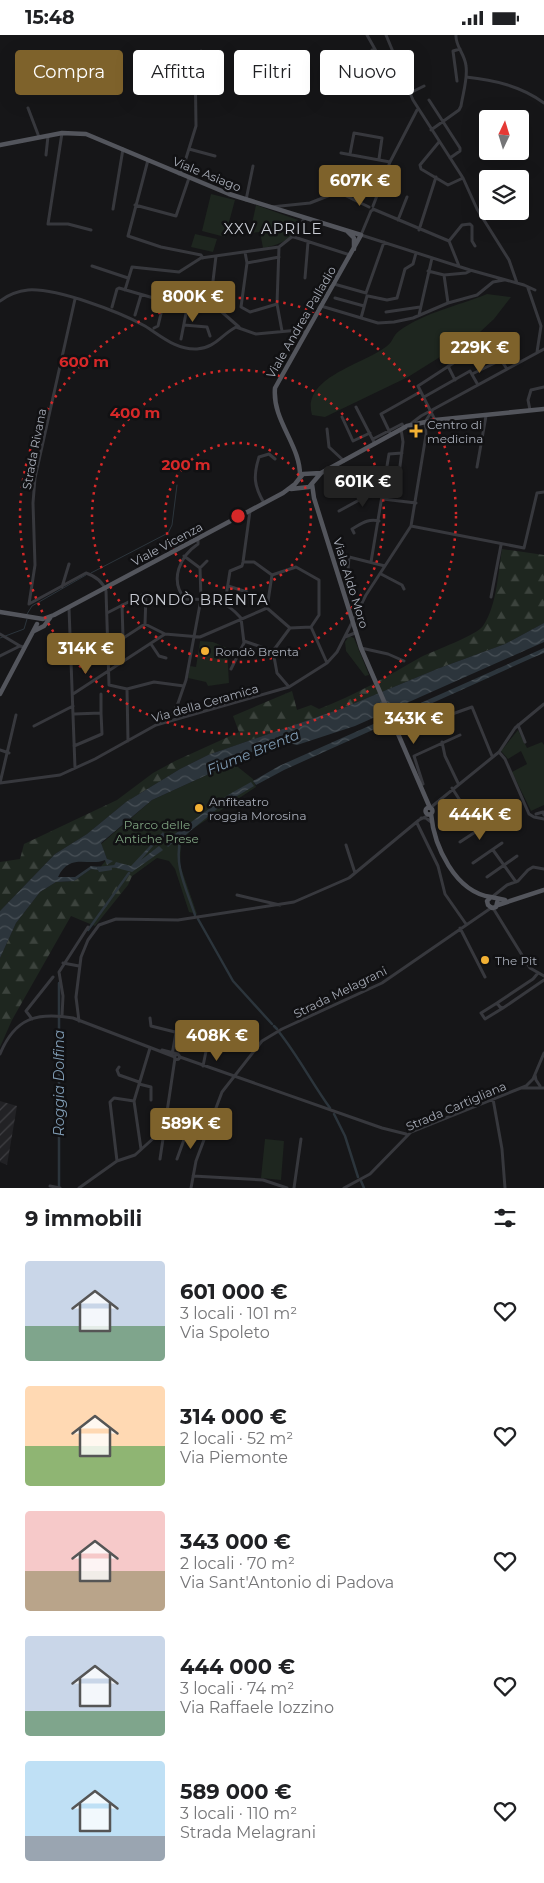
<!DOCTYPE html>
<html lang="it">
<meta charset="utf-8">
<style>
:root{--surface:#fff;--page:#f6f6f6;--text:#202124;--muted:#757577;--accent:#7e622b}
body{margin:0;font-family:Montserrat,sans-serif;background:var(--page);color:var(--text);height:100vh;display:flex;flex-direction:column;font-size:19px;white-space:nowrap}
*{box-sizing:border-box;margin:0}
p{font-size:16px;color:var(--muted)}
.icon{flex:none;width:28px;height:28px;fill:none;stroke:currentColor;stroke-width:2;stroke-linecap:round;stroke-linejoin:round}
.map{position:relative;height:1153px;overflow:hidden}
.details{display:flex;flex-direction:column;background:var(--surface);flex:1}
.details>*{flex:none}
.guide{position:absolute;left:15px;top:15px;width:515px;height:45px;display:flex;gap:10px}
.needle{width:32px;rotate:4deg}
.tools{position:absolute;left:479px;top:75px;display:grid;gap:10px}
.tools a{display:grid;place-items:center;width:50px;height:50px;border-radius:5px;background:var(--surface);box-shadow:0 5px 20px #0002;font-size:25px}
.price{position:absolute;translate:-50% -42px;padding:0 11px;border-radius:5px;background:var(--accent);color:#fff;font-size:16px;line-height:32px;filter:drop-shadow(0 1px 2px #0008)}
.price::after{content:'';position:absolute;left:50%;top:30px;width:15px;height:11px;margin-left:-8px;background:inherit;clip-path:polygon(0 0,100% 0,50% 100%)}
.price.selected{background:#222;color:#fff}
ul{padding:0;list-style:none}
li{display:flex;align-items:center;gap:15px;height:125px;padding:0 25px}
li span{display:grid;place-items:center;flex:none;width:140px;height:100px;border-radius:5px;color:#555}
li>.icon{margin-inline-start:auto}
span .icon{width:60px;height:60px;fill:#fffc;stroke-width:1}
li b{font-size:21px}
h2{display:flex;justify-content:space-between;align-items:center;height:60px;padding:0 25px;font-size:21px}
.tag{padding:0 18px;border-radius:5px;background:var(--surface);box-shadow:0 5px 20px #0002;font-size:18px;line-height:45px}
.tag.selected{background:var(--accent);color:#fff}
.status{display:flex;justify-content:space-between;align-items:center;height:35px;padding:0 25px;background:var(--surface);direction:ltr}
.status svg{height:14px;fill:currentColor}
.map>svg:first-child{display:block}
.industrial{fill:url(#industrial-furrows)}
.green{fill:#1e261f}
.forest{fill:url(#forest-firs)}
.water{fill:url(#water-waves)}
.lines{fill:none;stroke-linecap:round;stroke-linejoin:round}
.stream{stroke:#2c353c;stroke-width:1}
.canal{stroke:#2c353c;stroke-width:2.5}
.minor{stroke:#37383d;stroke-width:3}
.major{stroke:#53555c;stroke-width:4.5}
.ring{fill:none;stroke:#d62828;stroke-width:2.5;stroke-dasharray:2.5 5}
.poi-dot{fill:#f2b134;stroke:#111113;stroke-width:2}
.labels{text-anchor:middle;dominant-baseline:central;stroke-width:5;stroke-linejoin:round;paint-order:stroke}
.street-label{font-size:12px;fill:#a8adb8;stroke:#111113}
.poi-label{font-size:12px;fill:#a8adb8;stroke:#111113;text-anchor:start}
.park-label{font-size:12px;fill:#7fa381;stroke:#111113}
.water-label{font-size:14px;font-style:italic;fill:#7f9bb3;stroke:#111113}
.quarter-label{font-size:15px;letter-spacing:1px;fill:#c9ccd4;stroke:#111113}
.centre{fill:#d62828;stroke:#111113;stroke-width:2.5}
.ring-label{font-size:15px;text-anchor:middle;font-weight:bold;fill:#d62828;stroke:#111113;stroke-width:5;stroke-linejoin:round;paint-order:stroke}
</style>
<div class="status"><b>15:48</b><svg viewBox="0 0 49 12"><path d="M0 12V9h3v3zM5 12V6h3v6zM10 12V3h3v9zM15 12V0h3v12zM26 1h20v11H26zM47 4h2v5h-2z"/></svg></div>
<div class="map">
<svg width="544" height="1153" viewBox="0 0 544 1153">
<defs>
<pattern id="industrial-furrows" width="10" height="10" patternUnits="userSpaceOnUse" patternTransform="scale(1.25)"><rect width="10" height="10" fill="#222225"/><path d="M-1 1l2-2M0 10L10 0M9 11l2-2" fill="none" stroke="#3f3f43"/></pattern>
<pattern id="forest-firs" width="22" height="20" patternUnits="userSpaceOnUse" patternTransform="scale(1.25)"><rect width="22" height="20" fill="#1e261f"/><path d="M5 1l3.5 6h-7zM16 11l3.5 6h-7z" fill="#3c433d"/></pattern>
<pattern id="water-waves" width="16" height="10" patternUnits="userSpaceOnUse" patternTransform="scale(1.25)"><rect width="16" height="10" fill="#2c353c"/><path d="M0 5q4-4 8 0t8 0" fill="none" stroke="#485056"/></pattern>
</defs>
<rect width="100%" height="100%" fill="#161618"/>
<path class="industrial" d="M0 1066 17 1071 7 1130 0 1127Z"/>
<path class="green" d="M211 159 235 165 225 202 202 196Z
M256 170 298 185C302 202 276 211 263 213L260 197 250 198Z
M195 199 217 204 213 217 191 212Z
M487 259 511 262 494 284 480 297 408 342 325 382 312 380C301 342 365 329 387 311 393 307 393 300 399 296 425 277 458 271 487 259Z
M349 601 354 603 369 640 365 641 346 616 345 607Z
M200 606 213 607 227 613 229 648 208 651 206 647 188 643 190 631 196 632Z
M518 695 527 713 542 707 544 710V770L531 776 512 737 527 729 521 716 508 724 501 716Z
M233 728 253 744 256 752 191 795 181 808 180 830 197 879 189 877 175 834 169 826 157 823 131 842 99 837 98 835 107 824 101 809 152 765Z
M265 1104 284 1106 281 1145 261 1143Z"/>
<path class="forest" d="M502 514 544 520V588L505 609 437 634 343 673 208 720 180 734 126 767 87 799 55 819 0 876V827L20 824 24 809 117 765 153 738 175 726 239 697 233 681 292 656 297 675 311 670 319 674C355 660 388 641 421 622 433 616 477 600 483 591 497 570 498 538 502 514Z
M91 834 98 835 99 837 126 838 132 841 128 850 95 891 71 881 12 985 0 1012V923L16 888 40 857 56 847 74 846Z"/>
<path class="water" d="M544 588V607L355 691 297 710C282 705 245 717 233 728L152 765 101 808 107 824 113 826 107 830 105 825C89 832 70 817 58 842H75L91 831 101 832 100 834 111 831 112 835 99 837 98 835 91 834 74 846 56 847 40 857 16 888 0 923V876L55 819 87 799 126 767 180 734 208 720 343 673 437 634 505 609Z
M544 613V618L532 623 284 735 256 750 253 746 279 731Z
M251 747 254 751 222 770 183 802 181 800 168 812 164 807 228 760Z
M163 797 166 802 160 803 141 825 159 811 163 815 132 837 113 832 116 827 131 831Z"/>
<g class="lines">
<path class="stream" d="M91 538 168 498 172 490 177 450
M27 579 32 571 86 540
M0 603 24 594 27 584"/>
<path class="canal" d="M181 803C173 829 187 855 195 880
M98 833 117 831
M198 884 233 946 272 989
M88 895 129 838
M274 991 277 994
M279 997C298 1021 312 1048 330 1073
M334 1079 345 1101 358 1142
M361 1146 364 1153
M59 1152V948"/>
<path class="minor" d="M367 0 376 16
M386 0 413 65 463 143 477 174 509 225 517 248
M372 15 388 21 393 20
M466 42C494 45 521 51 544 68
M457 46 453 16 460 14
M410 58 424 51
M429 65 460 113V116L450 123
M28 73 39 102
M431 95 459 75 461 71C463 58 468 43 466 31 465 19 455 11 456 0
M62 98 48 189H68L91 195
M439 107 420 130 421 134 448 150 463 143
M189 114 215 121
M341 118 390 127
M350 119 354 98 382 103 379 124
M46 120 48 101
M148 125 128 201 161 212 201 220 203 223
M179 139 183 133 196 91 195 19 201 16
M246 165 253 131
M135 170 176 181 189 143
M373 171 390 127 417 75
M271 172 310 168 338 157 369 172
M113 174 123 114
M373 174 449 206 459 231
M398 185 407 162
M419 195 436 142
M361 200 470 235 524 250 535 255
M361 200 371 176 373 175
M294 202 350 220
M449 206 462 190 470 189 472 191V206L475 211
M279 212 277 269 282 296
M245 217 247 228 241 272 250 277 277 269
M247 228 279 222
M92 231 128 243
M428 236 444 240 448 268
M444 240 466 238 470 236
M305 243 308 207
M334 249 366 258
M528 253 541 291 537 317
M125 255 132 232 179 237 201 223 279 212 298 197 304 183
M366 258 384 207
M368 261 387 265 397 263 405 234 413 229 416 218
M335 263 364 271
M75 264 35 443 33 468 35 530 29 569 86 538C95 541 103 547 106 556L109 650 127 654 154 647 184 651
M0 266C8 260 18 256 28 255 57 253 120 277 145 291 161 301 176 315 197 314 215 313 221 300 236 292L256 299 299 295 307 297
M210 271 216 221
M321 271 378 288 394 287 413 283 448 268 477 260 493 247 504 245
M112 272 117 254 119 253 164 266 215 271 239 292
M386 277 420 272
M135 280 141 260
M419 280 432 223
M361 283 367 261
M184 290 207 292 210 301
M154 293 158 291 164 266
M181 304 188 268
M448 331 455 345
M472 339 501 325 507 334
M424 362 470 336 478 350
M356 372 375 409
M530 375 528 365 531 355 544 352
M342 382 353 406 370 398
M435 385 418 351 495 301
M408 391 421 381 544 314
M327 394 329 412 344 426
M391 400 381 379 420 357
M373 404 402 389 404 393
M477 432 486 381
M399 439 403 407 401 394
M383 464 416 468
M264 468C254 451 253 441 259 422L269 419 275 424
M339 476 381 453H384
M411 491 524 513 537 458 544 457
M354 498 352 494C361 489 368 483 379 486
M198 504V509C180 521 169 545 185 564 213 565 222 562 241 583L244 608 231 634
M184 521 200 533
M243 527H254L272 540 296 532 319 545V580L311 592
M371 527 389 419 402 418
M381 539 402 550 404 554
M347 548 349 522 385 531
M228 551 247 557
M62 552 69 529
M491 562 501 510
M225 568 230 536 242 531 243 527 250 476
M122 570 123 602
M69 573 75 733
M267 573 290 593 311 592
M267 573 272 540
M107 578 144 559 146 561 145 589
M311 592 327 628
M0 599 20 611
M345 602 355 598
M244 606 273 616
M151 609 159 621 166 623
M108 613 145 589 165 599
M361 613 388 619 404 626
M273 616 277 638 289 652
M273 616 290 593
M0 621 20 611 23 612
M127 654 128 706
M73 659 165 599 200 602 267 573
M74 679 101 678V659
M165 687 177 671 186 645 201 564 200 533 207 526
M518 690 525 707
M34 691 73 671
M407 695 472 672 492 721
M442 707 445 721 458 748
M74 711 102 699 101 678
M0 715 9 718
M499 717 505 724 529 779 534 782 544 784
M0 748 60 740 95 724 156 690 289 652 327 628 337 617 366 560 411 491 426 400 425 387 432 376
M0 748 16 680
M423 749 414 721 460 700
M452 753 479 795
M430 773 499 717 515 693 544 669
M536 779 543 777 544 780
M421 783H426L431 787
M417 788 438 831 445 859 466 889
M451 790 483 769
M460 807 489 788
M346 810 355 838
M493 815 516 847
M473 828 502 808
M487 842 517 821
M237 860 280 870
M492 862 507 850 518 846 528 835 533 832 544 834
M493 873 530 933 544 941
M460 893 485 942
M63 928 79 931
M538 938 533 944 497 968 500 972 503 973 544 945
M497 968 481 978 485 984 503 973
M62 981 63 961 59 937 88 892
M150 983 151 991 175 997
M32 984 26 976 53 942
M79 986 76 962 81 922 88 905 99 890 116 884 178 885 294 867 349 843 419 785 429 780
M162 1015 178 1019
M0 1019C15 983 36 977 73 983L175 1022
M174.5 1022a2.5 2.5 0 1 1 5 0a2.5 2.5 0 1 1-5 0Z
M172 1020 177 992 219 998 221 1004
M180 1022 382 1093 406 1099
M203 1031 210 997
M119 1032 117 1035 119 1040 139 1047
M535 1040 536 1045 540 1051
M139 1049 151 1052V1065
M523 1053H544
M493 1064 502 1114 505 1153
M141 1114 134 1066 150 1013
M160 1124 175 1023
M177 1124 186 1099
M117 1126 110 1067 114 1063 134 1066
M193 1141 263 1145 287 1153
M50 1151 60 1153
M79 1153 117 1126 135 1120 157 1100 207 1101
M191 1153 196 1126 222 1057 262 1006 282 994 382 948 491 873
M294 1153 301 1104
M344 1153 370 1139 411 1097 526 1051 533 1044 544 1018"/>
<path class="major" d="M0 110 62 98 86 99 229 159 361 200 275 353C272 386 301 410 300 442
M348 197 354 203V214
M312 449 314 463 361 613 430 773
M291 454 309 452 321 438 407 391 435 385 544 374
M0 577 43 584 54 580 283 458 295 449 303 439 321 438
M34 596 44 591 50 583
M0 659 37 589
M425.5 776a3.5 3.5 0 1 1 7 0a3.5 3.5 0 1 1-7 0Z
M431 779C434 811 455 857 491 862
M498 864 496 872 492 873 488 870 487 866 491 862 505 865
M498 870 544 855"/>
</g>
<g class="ring">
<circle cx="238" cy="481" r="73"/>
<circle cx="238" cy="481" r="146"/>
<circle cx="238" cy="481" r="218"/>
</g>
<g class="poi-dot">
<path d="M413.5 388.5h5v5h5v5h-5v5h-5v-5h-5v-5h5z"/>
<circle cx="205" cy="616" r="5"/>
<circle cx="199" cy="773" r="5"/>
<circle cx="485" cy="925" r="5"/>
</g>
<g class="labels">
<g class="street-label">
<text transform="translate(207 139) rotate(22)">Viale Asiago</text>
<text transform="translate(301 287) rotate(-60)">Viale Andrea Palladio</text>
<text transform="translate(34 414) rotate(-79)">Strada Rivana</text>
<text transform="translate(167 509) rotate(-28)">Viale Vicenza</text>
<text transform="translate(351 548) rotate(73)">Viale Aldo Moro</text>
<text transform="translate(205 668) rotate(-16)">Via della Ceramica</text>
<text transform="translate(340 957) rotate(-26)">Strada Melagrani</text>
<text transform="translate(456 1071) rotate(-23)">Strada Cartigliana</text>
</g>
<g class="poi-label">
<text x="427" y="389">Centro di<tspan x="427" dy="14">medicina</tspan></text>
<text x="215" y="616">Rondò Brenta</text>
<text x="209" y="766">Anfiteatro<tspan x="209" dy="14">roggia Morosina</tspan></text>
<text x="495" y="925">The Pit</text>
</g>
<g class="park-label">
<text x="157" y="789">Parco delle<tspan x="157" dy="14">Antiche Prese</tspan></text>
</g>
<g class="water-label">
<text transform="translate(253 717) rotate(-22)">Fiume Brenta</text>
<text transform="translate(59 1048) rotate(-90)">Roggia Dolfina</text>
</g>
<g class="quarter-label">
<text x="273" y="193">XXV APRILE</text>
<text x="199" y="564">RONDÒ BRENTA</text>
</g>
</g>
<circle cx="238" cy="481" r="8" class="centre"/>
<g class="ring-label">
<text x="84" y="332">600 m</text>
<text x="135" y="383">400 m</text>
<text x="186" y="435">200 m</text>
</g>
</svg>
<div class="tools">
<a><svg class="needle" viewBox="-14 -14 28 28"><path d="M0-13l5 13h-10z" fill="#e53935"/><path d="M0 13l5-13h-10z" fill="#757577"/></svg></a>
<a><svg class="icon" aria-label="layers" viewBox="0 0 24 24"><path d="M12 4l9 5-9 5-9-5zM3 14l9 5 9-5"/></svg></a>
</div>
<b class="price" style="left:360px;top:172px">607K €</b>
<b class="price" style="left:193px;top:288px">800K €</b>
<b class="price" style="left:480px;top:339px">229K €</b>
<b class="price selected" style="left:363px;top:473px">601K €</b>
<b class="price" style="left:86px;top:640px">314K €</b>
<b class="price" style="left:414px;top:710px">343K €</b>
<b class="price" style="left:480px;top:806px">444K €</b>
<b class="price" style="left:217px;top:1027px">408K €</b>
<b class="price" style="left:191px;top:1115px">589K €</b>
<div class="guide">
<a class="tag selected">Compra</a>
<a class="tag">Affitta</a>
<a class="tag">Filtri</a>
<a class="tag">Nuovo</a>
</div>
</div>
<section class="details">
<h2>9 immobili<svg class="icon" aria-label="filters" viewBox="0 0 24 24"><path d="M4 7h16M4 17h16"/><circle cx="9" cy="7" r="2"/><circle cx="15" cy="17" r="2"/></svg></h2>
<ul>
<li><span style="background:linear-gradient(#c9d6e8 65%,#7fa58c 0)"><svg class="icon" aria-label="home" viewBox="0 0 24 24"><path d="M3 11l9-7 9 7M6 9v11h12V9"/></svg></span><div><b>601 000 €</b><p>3 locali · 101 m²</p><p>Via Spoleto</p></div><svg class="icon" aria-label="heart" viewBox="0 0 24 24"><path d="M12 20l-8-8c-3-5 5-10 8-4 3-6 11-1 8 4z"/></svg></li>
<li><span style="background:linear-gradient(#ffd9b3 60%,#8fb573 0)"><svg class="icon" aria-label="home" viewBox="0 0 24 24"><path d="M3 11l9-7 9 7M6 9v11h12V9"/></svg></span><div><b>314 000 €</b><p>2 locali · 52 m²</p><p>Via Piemonte</p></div><svg class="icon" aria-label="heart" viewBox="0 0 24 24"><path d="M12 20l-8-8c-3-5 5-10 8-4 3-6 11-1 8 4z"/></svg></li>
<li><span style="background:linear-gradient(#f6c9c9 60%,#b9a48a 0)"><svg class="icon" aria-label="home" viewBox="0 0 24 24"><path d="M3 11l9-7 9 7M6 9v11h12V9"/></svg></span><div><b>343 000 €</b><p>2 locali · 70 m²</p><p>Via Sant'Antonio di Padova</p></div><svg class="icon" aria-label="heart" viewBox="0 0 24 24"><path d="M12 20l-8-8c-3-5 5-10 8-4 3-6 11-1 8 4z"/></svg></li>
<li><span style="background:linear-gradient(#c9d6e8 75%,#7fa58c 0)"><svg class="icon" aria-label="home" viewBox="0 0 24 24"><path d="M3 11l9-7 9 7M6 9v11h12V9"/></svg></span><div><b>444 000 €</b><p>3 locali · 74 m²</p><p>Via Raffaele Iozzino</p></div><svg class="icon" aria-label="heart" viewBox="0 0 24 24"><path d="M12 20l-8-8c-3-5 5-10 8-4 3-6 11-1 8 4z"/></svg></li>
<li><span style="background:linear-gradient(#bfe0f5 75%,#9aa5b1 0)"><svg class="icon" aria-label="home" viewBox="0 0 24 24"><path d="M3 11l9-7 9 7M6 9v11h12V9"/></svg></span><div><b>589 000 €</b><p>3 locali · 110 m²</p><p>Strada Melagrani</p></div><svg class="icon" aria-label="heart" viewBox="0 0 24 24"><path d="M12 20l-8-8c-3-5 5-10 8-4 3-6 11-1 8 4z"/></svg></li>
</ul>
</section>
